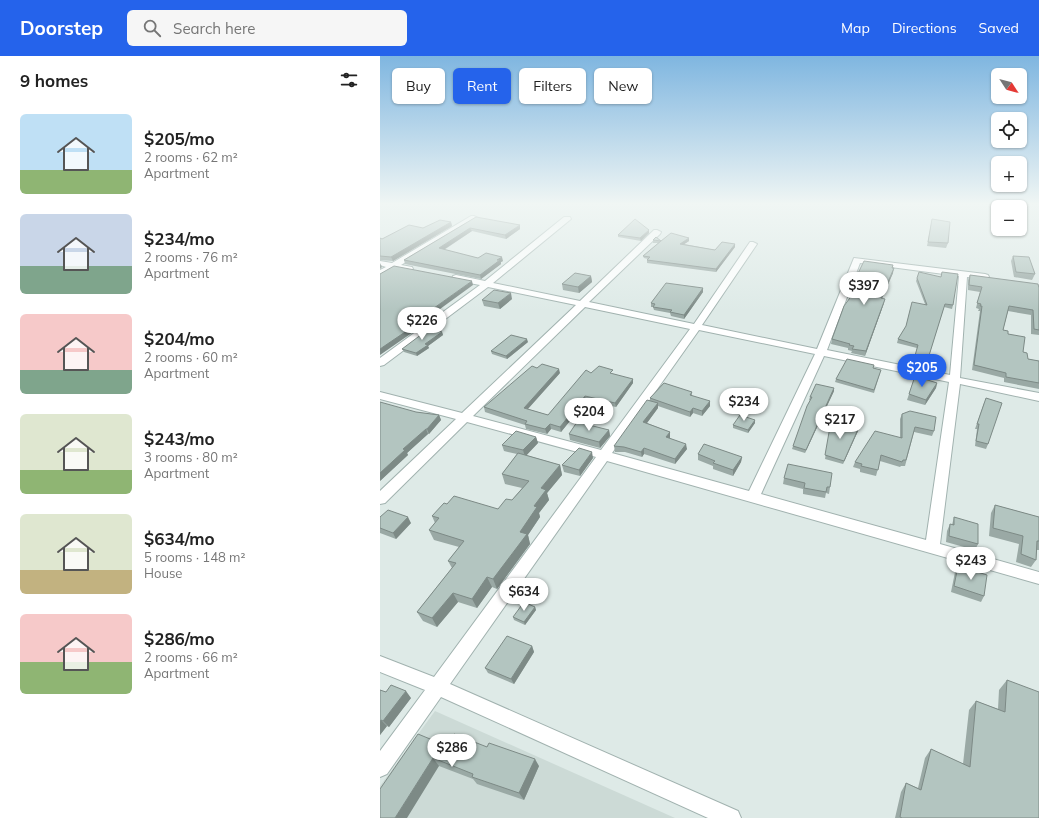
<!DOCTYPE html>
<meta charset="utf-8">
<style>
:root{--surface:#fff;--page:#f6f6f6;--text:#222;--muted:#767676;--accent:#2563eb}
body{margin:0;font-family:Mulish,sans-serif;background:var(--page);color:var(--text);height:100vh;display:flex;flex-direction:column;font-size:15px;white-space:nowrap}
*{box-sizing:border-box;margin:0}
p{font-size:13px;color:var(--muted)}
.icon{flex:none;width:22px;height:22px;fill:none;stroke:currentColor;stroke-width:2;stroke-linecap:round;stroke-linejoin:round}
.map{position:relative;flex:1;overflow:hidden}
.drawer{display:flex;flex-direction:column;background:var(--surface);width:380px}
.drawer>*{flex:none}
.top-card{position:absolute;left:12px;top:12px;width:380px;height:36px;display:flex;gap:8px}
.needle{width:26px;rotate:126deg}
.tools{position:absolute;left:611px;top:12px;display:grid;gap:8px}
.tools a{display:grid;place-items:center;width:36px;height:36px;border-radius:6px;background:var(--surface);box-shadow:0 1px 3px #0004;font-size:20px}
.price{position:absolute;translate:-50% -34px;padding:0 9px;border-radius:14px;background:#fff;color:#222;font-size:13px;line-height:26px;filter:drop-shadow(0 1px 2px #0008)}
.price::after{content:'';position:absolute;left:50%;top:24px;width:12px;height:9px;margin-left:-6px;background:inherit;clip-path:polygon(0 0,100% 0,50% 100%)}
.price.selected{background:var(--accent);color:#fff}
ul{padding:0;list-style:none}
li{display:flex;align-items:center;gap:12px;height:100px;padding:0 20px}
li span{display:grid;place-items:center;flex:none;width:112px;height:80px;border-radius:6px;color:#555}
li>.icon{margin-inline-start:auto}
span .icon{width:48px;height:48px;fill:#fffc;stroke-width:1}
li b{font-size:17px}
h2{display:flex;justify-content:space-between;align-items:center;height:48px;padding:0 20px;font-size:17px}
.chip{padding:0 14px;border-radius:6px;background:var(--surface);box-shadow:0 1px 3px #0004;font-size:14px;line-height:36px}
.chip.selected{background:var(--accent);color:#fff}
header{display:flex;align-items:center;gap:24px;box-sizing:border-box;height:56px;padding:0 20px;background:var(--accent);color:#fff}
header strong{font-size:19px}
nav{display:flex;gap:22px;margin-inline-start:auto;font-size:14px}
.search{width:280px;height:36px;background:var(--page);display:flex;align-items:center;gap:10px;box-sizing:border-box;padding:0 14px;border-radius:6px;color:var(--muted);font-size:15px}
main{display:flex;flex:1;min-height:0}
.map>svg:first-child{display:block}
.built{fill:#ccdad6}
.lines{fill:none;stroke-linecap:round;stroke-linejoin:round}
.minor-casing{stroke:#a1b2af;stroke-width:2}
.minor{fill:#fff;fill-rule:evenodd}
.wall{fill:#9aa9a5}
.shaded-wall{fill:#7d8a86}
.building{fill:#b3c5c0;stroke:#7d8a86}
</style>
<header>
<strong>Doorstep</strong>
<div class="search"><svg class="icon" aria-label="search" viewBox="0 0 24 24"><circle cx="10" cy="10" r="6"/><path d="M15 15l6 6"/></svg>Search here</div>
<nav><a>Map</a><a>Directions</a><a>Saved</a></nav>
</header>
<main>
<section class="drawer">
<h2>9 homes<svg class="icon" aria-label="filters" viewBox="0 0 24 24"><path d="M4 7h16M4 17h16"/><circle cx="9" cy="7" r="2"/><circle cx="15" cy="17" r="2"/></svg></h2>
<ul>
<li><span style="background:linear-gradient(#bfe0f5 70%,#8fb573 0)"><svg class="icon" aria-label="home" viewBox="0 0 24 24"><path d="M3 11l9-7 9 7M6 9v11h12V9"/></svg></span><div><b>$205/mo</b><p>2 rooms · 62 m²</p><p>Apartment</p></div></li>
<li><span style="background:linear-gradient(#c9d6e8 65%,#7fa58c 0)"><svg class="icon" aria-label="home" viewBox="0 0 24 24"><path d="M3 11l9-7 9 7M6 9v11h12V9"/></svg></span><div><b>$234/mo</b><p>2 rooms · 76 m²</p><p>Apartment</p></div></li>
<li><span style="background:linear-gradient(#f6c9c9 70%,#7fa58c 0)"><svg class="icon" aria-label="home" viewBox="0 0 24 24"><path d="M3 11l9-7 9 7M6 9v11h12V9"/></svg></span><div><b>$204/mo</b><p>2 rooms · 60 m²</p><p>Apartment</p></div></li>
<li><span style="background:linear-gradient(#dfe7d0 70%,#8fb573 0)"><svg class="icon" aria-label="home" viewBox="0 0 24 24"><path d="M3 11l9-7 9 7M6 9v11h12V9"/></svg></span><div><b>$243/mo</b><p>3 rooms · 80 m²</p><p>Apartment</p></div></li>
<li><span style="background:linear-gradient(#dfe7d0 70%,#c2b280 0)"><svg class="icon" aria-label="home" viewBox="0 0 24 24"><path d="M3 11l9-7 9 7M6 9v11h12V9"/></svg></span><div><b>$634/mo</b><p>5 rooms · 148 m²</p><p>House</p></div></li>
<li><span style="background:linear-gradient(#f6c9c9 60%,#8fb573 0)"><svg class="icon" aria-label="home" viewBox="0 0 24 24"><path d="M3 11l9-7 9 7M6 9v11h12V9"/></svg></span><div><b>$286/mo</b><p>2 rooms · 66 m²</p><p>Apartment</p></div></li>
</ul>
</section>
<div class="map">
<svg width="659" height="762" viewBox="0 0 659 762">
<rect width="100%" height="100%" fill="#deeae7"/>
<path class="built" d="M55 655 295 762H0V730Z"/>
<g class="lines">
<defs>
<path id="minor" d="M91 160H94L98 162 21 209 32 211 33 213 32 215 15 213 0 221V214L6 211 0 209V205L12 207Z
M184 161H190L191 163 113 227 200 245 274 174H277L281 176 280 178 209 246 314 268 370 186H373L377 188 322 269 437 293 474 202 605 218 608 219 609 221 608 223 587 221 580 322 659 337V345L580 328 560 488 659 516V528L227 405 70 628 358 755 361 762H328L61 641 7 718 0 721V695L45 634 0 616V600L54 621 216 401 87 366 5 447 0 448V435L76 363 0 343V336L82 357 196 249 108 231 4 309 0 310V302L100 229 73 224 72 222 73 220 76 219 105 225ZM480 207 579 220 570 319 447 294ZM205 251 310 273 221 394 93 360ZM319 274 435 298 369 435 232 397ZM444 300 569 326 546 484 381 438Z"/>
</defs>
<use href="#minor" class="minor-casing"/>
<use href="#minor" class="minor"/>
</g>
<path class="wall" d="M96 161 140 173 126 183 92 175 64 194 98 202 123 205 121 206V208L101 223 25 208 24 204Z
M552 163 568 187 566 192 547 190Z
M71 166 72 170 13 205 0 204V182L2 183 43 172Z
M269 177 261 185 238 181V179Z
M273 184 281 185H309L304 188 335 194 355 191 336 216 267 207V204L268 203 264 202 263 200 278 187H273Z
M633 200 655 218 652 224 634 221 631 205Z
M512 212 513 217 502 242 504 247 485 300 471 297 472 295 468 294V292L451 288 452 283 472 239H470V234Z
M562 216 573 249 572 253 564 251 546 309 534 307 537 292 517 287 518 283 545 248 536 225 537 222 561 221Z
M590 219 659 232V279L651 278V259L628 255 623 274 628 278 648 303 659 305V333L624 326V322L592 314 600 255H598L599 253 596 252 600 236 588 234V224Z
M211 220 212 226 199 237 183 234 182 228Z
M323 232V236L304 263 291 260 290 257 274 254 273 251H271V247Z
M132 243 120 253 104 250 102 244Z
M62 276 63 279 48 290 49 292 37 300 24 296 22 293Z
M148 286 127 303 112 298 111 295Z
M493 312 500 317 494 337 455 326 456 323Z
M180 317 148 353 168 359 211 317 233 318 253 327 236 351 206 345 181 376 171 373 167 378 146 373 145 369 105 356 104 351Z
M535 320 557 327 556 332 545 349 527 344Z
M454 335 425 397 412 393 413 390 430 344H429L430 341Z
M312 336V340L330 350 322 360 313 357 310 361 278 350V352L267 367 290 376V382L307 393 295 408 264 398 262 401 245 396H235L234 390 270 345V342Z
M604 347 608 388 606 393 595 390 597 373H595Z
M36 356 59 359 61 364 49 378H48L27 397 28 399 0 425Z
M522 358 554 375 552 380 534 376 525 410H521L520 411 500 405 496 420 480 416V413L473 411 475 406 520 382V363Z
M451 365 478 375 463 408 445 403Z
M375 367 368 377 353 372V369Z
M229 374 230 380 220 392 190 384 189 378Z
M156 381 158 387 146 399 180 409 182 419 167 437 169 444 159 457 160 461 148 479 150 488 117 533 112 531 97 552 78 546 57 571 43 565 37 556 72 512 68 505 79 491 54 484 49 474 55 467 52 460 67 448 118 453 132 444 142 432 125 428 122 418 137 398 124 395 122 389Z
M318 398 362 401 361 406 353 420 333 413V410L318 404Z
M213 402 200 420 184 416 182 409Z
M404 422 450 431 449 438 446 437 445 442 423 438V433L403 428Z
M615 449 659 461V494H657L656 504 651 511 636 506 639 488 609 480 611 457Z
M0 461 31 467 16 483 0 477Z
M574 461 598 488 595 494 566 486 567 475 570 468 572 469Z
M578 510 604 540 601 546 571 536 575 516Z
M155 551 156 554 145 569 134 564 133 561Z
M152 590 154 596 134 628 108 617 105 612Z
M627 624 659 762H515L521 736 526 727 538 732 545 702 551 693 583 708 589 654 596 645 618 653 619 634Z
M0 634 6 636 31 642 9 671 7 670 0 679Z
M67 690 159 710 144 744 97 728 93 723 59 710 0 733Z"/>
<path class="shaded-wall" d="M71 166 72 170 13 205 11 201Z
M140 169V173L126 183 125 179Z
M90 172 92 175 60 196 59 192Z
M269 174V177L261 185 260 182Z
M309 182V185L300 191V188Z
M355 188V191L336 216V213Z
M122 201 123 205 121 206V208L101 223 100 219 117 204Z
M0 207 2 211 0 213Z
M514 212 513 217 500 247 501 242Z
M211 220 212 226 199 237 198 231Z
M92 225 93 229 49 261 39 272 0 299V293L47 257Z
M323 232V236L304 263V259Z
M131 237 132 243 120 253 118 247Z
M505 243 504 247 485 300 486 295Z
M62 276 63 279 48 290 49 292 37 300 36 297 45 288Z
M147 283 148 286 127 303 126 300Z
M179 313 180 317 145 356 144 352Z
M253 323V327L236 351 235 347Z
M557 327 556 332 545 349 546 344Z
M454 332V335L425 397 426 394Z
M205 340 206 345 181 376 180 371Z
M330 345V350L322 360V355Z
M278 347V352L264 371 263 366Z
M313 352V357L310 361V356Z
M59 359 61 364 49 378 47 373Z
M375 364V367L368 377V374Z
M170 368 171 373 167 378 165 373Z
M479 371 478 375 463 408 464 405Z
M46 373 48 378 27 397 28 399 0 425V417L23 393Z
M229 374 230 380 220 392 219 386Z
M290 376V382L286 386V381Z
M156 381 158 387 145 401 143 394Z
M306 388 307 393 295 408V403Z
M264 392V398L262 401 261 396Z
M212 396 213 402 200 420 199 414Z
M362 401 361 406 353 420V414Z
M180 409 182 419 167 437 169 444 159 457 160 461 148 479 150 488 117 533 113 523 154 450 161 432Z
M28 461 31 467 16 483 13 477Z
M107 521 112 531 97 552 92 543Z
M73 537 78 546 57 571 52 562Z
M155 551 156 554 145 569 144 566Z
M152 590 154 596 134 628 131 623Z
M26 635 31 642 9 671 3 665Z
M1 664 7 670 0 679V666Z
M53 702 59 710 27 762H15Z
M155 703 159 710 144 744 139 737Z"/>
<path class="building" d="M96 161 140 169 125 179 90 172 59 192 98 202 106 197 122 201 117 204H120L100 219 24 204Z
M255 163 269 174 260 182 238 179Z
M552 163 570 166 568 187 548 186Z
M60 164 71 166 11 201 0 200V182L2 183 29 169 43 172Z
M291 177 309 182 300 188 335 194 342 186 355 188 336 213 267 204 270 201 263 200 281 185 273 184 276 181 281 185Z
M633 200 649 201 655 218 636 216Z
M484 205 513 209 512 212H514L501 242 505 243 486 295 472 293 474 290 469 289 470 288 452 283 464 250 475 235 470 234Z
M14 210 92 225 47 257 37 268 0 293V218Z
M539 216 561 221 562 216 578 218 573 249 565 248 547 306 534 303 538 289 518 283 526 270 532 246 547 249 537 222Z
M195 217 211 220 198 231 182 228Z
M590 219 658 228 659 232V274L654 273 653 254 629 250 623 274 628 275V278L645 281 643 296 647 297 648 303 659 305V327L626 321V317L594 309 602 250H600L601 248 597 247 602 231 589 229Z
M286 227 323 232 304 259 290 256 292 254 273 251 275 248 271 247Z
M114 234 131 237 118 247 102 244Z
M50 272 62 276 45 288 48 289 36 297 22 293Z
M131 279 147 283 126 300 111 295Z
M467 303 494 309 493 312 501 314 494 334 456 323Z
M162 308 179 313 144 352 168 359 206 314 211 317 219 310 233 314 230 317 253 323 235 347 205 340 180 371 170 368 165 373 145 368 147 365 104 351 152 310 157 312Z
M535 320 557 327 546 344 529 338Z
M284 327 312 336 310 339 330 345 322 355 313 352 310 356 270 342Z
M436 328 454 332 426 394 413 390 427 350 432 341H430Z
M606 342 622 347 608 388 596 385 599 368H597Z
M267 344 278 347 263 366 290 376 286 381 306 388 295 403 264 392 261 396 244 391 234 390Z
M0 346 36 356 59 359 47 373H46L23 393 25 394 0 417Z
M530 355 556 361 554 375 535 371 526 404H523L522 406 501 399 498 414 481 410 482 408 475 406 495 375 522 382V358Z
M360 359 375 364 368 374 353 369Z
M451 365 479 371 464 405 445 399Z
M197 366 229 374 219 386 189 378Z
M136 375 156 381 143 394 122 389Z
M324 388 362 401 353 414 333 407 335 405 318 398Z
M199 392 212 396 199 414 182 409Z
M138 397 180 409 161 432 166 434 154 450 157 451 140 476 147 478 113 523 107 521 92 543 73 537 52 562 37 556 76 507 68 505 84 485 49 474 59 462 52 460 64 447 67 448 74 440 118 453 126 443 132 444 149 425 122 418Z
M408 408 452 417 450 431H447L446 436 424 432 425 427 404 422Z
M615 449 659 461V485H657L656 504 641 498 643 480 613 472Z
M8 454 28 461 13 477 0 472V461Z
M574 461 598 468V488L569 480 570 468 574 469Z
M578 510 607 519 604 540 574 530Z
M144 546 155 551 144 566 133 561Z
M127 580 152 590 131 623 105 612Z
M627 624 659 636V762H522L520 761 526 727 541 734 551 693 590 711 596 645 625 656Z
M11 629 26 635 3 665 1 664 0 666V634L6 636Z
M38 678 67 690 74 678 107 691 109 687 155 703 139 737 92 721 93 718 53 702 15 762H0V733Z"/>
<linearGradient id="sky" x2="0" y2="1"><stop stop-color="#7fb6e0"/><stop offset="0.58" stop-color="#f0f6f4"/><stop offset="1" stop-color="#f0f6f4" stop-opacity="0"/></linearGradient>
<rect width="659" height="255" fill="url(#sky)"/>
</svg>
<div class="tools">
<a><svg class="needle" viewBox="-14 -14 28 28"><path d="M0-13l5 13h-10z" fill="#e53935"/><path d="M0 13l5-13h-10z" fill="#767676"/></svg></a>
<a><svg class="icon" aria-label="locate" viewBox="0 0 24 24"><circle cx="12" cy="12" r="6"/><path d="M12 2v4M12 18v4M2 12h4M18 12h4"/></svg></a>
<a>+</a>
<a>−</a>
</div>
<b class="price" style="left:484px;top:250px">$397</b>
<b class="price" style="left:42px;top:285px">$226</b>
<b class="price selected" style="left:542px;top:332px">$205</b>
<b class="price" style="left:364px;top:366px">$234</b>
<b class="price" style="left:209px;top:376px">$204</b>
<b class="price" style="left:460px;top:384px">$217</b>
<b class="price" style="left:591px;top:525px">$243</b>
<b class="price" style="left:144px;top:556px">$634</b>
<b class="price" style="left:72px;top:712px">$286</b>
<div class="top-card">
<a class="chip">Buy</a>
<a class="chip selected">Rent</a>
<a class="chip">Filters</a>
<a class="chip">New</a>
</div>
</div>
</main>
